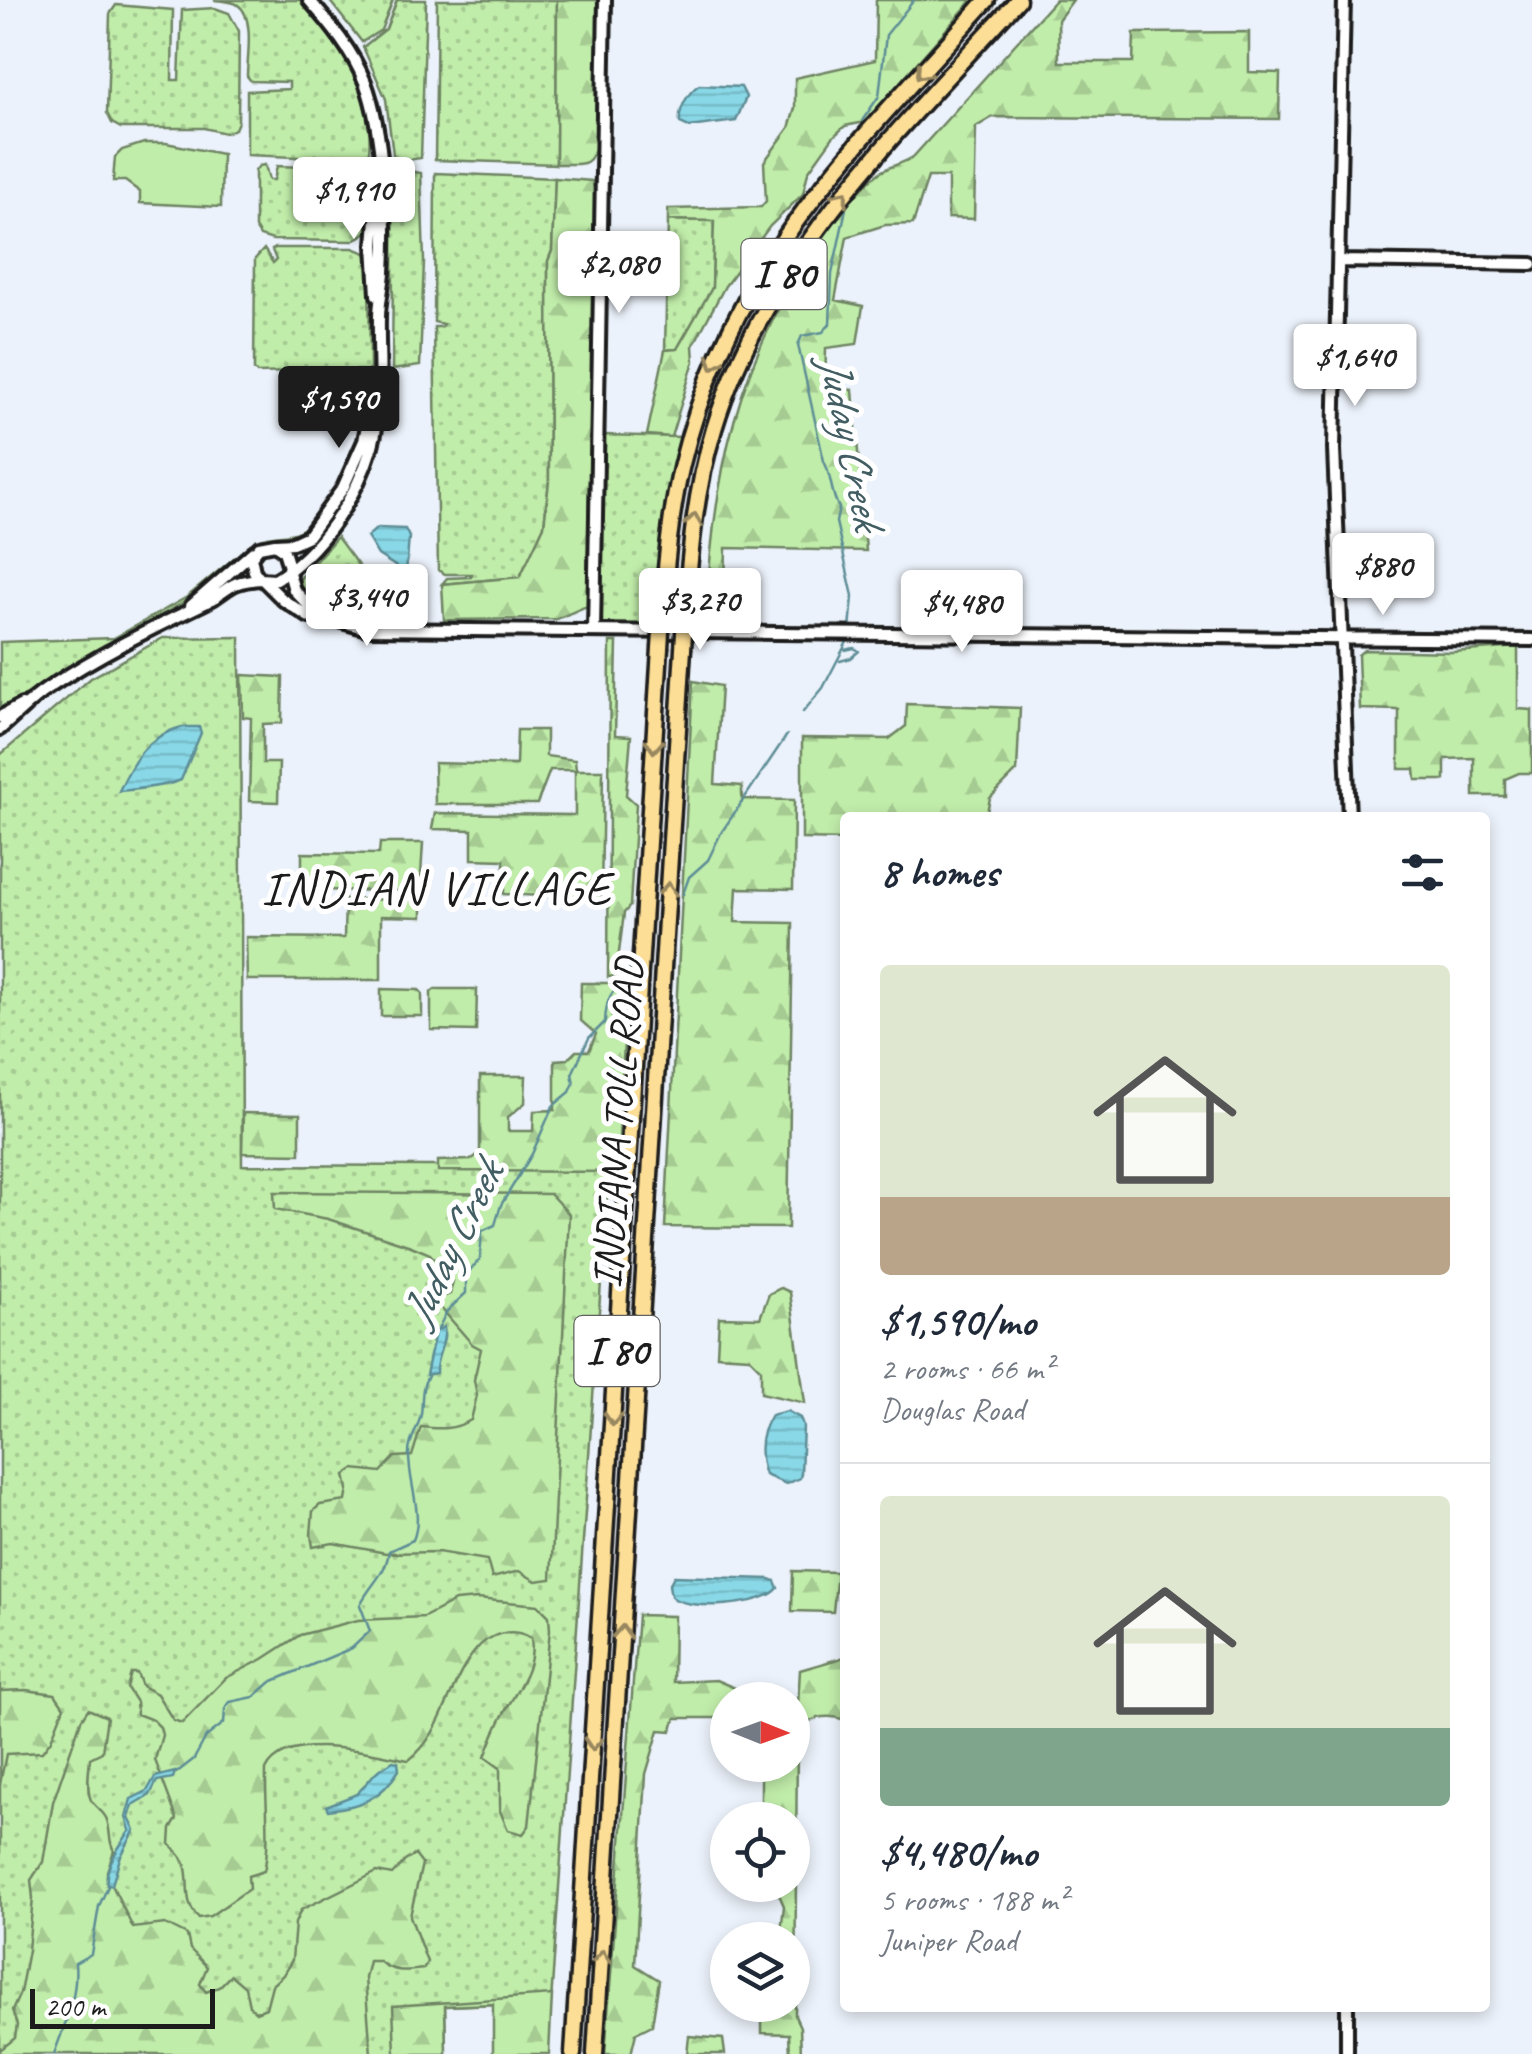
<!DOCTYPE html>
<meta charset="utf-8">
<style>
:root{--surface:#fff;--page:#f2f2f3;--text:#1f2937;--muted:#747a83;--line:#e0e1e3;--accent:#1c1c1c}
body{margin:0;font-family:Caveat,sans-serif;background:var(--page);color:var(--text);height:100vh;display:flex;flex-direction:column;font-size:38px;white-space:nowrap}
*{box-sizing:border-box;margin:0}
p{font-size:32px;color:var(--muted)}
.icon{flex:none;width:55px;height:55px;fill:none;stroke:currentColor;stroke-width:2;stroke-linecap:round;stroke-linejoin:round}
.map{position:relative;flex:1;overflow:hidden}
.details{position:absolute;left:840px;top:812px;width:650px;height:1200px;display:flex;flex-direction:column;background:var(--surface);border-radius:10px;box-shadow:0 5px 15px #0003}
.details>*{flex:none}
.needle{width:65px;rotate:91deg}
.fabs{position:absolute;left:710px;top:1682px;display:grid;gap:20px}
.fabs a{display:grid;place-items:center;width:100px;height:100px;border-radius:50%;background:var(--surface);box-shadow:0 5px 15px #0003;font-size:50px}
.scale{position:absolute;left:30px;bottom:25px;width:185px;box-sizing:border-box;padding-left:10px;border:5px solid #1c1c1c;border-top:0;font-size:28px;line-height:35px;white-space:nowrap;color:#1c1c1c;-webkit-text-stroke:8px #fff;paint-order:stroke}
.price{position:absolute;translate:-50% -85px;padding:0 22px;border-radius:10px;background:#fff;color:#222;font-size:32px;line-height:65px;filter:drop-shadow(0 2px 5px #0008)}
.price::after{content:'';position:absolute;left:50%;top:60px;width:30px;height:22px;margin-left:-15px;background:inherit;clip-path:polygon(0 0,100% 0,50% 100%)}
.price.selected{background:var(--accent);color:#fff}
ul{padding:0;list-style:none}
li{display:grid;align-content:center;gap:20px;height:530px;padding:0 40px}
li+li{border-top:2px solid var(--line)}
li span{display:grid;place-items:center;height:310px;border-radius:10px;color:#555}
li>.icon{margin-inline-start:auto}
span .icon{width:180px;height:180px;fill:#fffc;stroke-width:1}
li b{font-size:42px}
h2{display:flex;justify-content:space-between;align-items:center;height:120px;padding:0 40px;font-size:42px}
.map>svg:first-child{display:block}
.grass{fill:url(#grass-dots);stroke:#6e8463;stroke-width:2.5}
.forest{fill:url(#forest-firs);stroke:#6e8463;stroke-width:2.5}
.garden{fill:#c1edaa;stroke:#6e8463;stroke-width:2.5}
.water{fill:url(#water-rules);stroke:#5d8d96;stroke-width:2.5}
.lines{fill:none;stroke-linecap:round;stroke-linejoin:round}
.stream{stroke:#5d8d96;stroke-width:2.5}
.secondary-casing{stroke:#1c1c1c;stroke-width:18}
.highway-casing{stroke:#1c1c1c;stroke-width:21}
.secondary{stroke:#fff;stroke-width:10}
.highway{stroke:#fdde96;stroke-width:14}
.highway-bridge-casing{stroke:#1c1c1c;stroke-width:21;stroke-linecap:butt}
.highway-bridge{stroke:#fdde96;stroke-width:14}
.oneway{stroke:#98875f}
.labels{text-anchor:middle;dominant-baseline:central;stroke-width:10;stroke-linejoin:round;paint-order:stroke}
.shield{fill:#fff;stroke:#606060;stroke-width:2.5}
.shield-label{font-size:40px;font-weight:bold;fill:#1c1c1c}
.street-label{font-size:42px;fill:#1c1c1c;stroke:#fff}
.water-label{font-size:45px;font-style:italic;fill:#425e63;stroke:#fff}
.quarter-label{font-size:48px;letter-spacing:2.5px;fill:#1c1c1c;stroke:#fff}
</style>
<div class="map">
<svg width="1532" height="2054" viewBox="0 0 1532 2054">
<defs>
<pattern id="grass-dots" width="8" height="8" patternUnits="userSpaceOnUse" patternTransform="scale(2.5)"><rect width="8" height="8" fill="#c1edaa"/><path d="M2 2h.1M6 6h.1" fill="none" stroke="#a5cb92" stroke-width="1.8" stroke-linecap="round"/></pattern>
<pattern id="forest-firs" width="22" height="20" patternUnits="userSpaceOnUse" patternTransform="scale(2.5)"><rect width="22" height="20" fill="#c1edaa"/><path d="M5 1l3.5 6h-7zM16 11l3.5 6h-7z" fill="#a5cb92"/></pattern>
<pattern id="water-rules" width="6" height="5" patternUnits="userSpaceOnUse" patternTransform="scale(2.5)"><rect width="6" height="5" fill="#89d8e7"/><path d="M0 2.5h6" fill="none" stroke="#76b9c6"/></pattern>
</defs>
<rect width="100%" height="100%" fill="#ecf2fb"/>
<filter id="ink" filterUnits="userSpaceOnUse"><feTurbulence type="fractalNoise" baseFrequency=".01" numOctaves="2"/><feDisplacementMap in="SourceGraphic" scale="20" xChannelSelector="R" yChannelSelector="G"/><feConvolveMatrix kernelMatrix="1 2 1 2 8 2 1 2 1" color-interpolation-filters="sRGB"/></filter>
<g filter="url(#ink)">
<path class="grass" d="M214 0H300C339 45 378 97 368 160L247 155V91L289 89V82L251 81 247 76C247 58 255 17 238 5 232 1 221 1 214 0Z
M329 0H393L381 30 362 42Z
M397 0H426L421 158 394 162 386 99 363 47 386 29Z
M437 0H557L556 164 435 160Z
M116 5 173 10 172 80H179L182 10 215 8 229 13 239 31 238 122 235 129 225 133 204 128H121L112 123 107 113 110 14Z
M265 165 269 180H274L277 166 367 169 368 231 353 241 273 240 260 236 255 228V171L259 166Z
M394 169 421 173 424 261 420 366 392 370Z
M435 173 555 178 552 251 548 261 549 481 544 526 520 577 442 584 447 578 471 577 472 574H445L438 570 434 327H441L443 324 434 322Z
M668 220 714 221 712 288 677 349 665 350Z
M275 248H353L366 253 369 260 370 370 257 373 254 370 255 259 264 249 273 263 276 260 272 250Z
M603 435 682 437 662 540 654 626 604 625 601 618Z
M314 520 316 522 301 535 259 541 190 599 82 659 0 711V642L114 638 187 597 252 543C277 529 292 543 314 520Z
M337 537 363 572 354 579 337 577 332 567 326 565 320 569 409 615 411 609 423 621 420 625C378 625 319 626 296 583Z
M240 637 242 1165 609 1167 551 2002 445 2006 446 2054H0V755L91 678 163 638Z"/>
<path class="forest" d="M557 0H599L597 141C591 170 582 163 556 164Z
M876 0H972L865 122 845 126 833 137 808 172 803 194 770 226 725 286 693 346 694 361 671 437 647 435 665 350 677 349 712 288 714 221 668 220V209L761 207 766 201 764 162 789 128 795 108V78L875 60Z
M1055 0H1073L1058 20 1059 62H1133L1134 33 1249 32V72L1280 73 1279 119 993 117 976 127 974 219 948 218V177H928L913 224 885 225 847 237 835 300 863 306 857 344 826 348 825 388 853 390 866 551 726 548 724 625 706 624C712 478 736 357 824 236 840 215 858 189 879 173 887 167 902 164 913 157Z
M555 178 592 181 595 190 587 606 557 619 444 620 442 584 520 577 544 526 549 481 548 261 552 251Z
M327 565 332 566 338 577 354 579 363 572 394 591 411 609 405 620C370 620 345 620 319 596L320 568Z
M610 642H617L615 735 631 736 626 795 636 804 630 906 624 913 616 976 608 977Z
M1518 647V709L1532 710V773H1519L1505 779V796H1474V758L1445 759V780H1416L1415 769H1399V710L1360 709 1358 655 1364 650 1453 652Z
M242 675 283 677 282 723 263 724V763H279L278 802 249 801 251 718 243 717Z
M693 681 721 686 715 784 742 786V799L794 800 793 889 737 888 735 922 793 923 788 1228 665 1227Z
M907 704 1020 708 1017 771 990 798 986 817 845 818V840L802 839V738L889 739 906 726Z
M517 730H546V756L575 760 576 770H603L601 899 504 894V860L472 859V830L432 829 435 813 575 815V770H550L537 804H435L434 763 516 765Z
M380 843H423L420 891 302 890V853L379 854Z
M345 899 419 900 422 902V917L381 916V980H247L246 937 344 938Z
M581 983H627L618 1159 611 1172 438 1171V1161L471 1160 480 1153V1076H526L525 1103 508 1117V1131H533L534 1111 555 1110V1060L568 1059 576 1051H589L596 1034 580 1020Z
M381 989 419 990 422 993V1016H381Z
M435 989H477L476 1031 431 1030V992Z
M243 1113 300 1114V1154L242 1153Z
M274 1192 550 1194 569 1214 551 1579 536 1581 519 1571 492 1578 487 1560 438 1552 386 1553 333 1543 313 1547 311 1535 313 1511 320 1505 346 1501 348 1489 345 1475 354 1469 381 1472 395 1457 412 1456 421 1427C439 1429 454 1430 471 1420L477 1395 474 1380 481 1349 472 1344 434 1300 450 1294 453 1281 430 1254 411 1246 328 1219 275 1209Z
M781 1288 790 1292 805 1403 761 1393V1369L749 1357 717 1355 719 1317 760 1318 769 1294Z
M793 1571 837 1572 833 1612 792 1611Z
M477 1599 538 1605 549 1616 550 1630 529 1826 523 1834 508 1830 500 1811V1768L485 1757C490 1744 495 1731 501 1719 515 1691 536 1671 531 1638 513 1626 488 1634 475 1651 448 1684 444 1733 409 1760 376 1754 285 1729 266 1770 265 1803 271 1840 264 1871L248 1876 249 1889 210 1916 199 1918C182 1902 191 1883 185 1864 183 1857 175 1850 170 1844L171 1829 177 1819 155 1760 162 1735 160 1727 153 1720 137 1714 136 1702 127 1688 131 1673H137L142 1686 157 1694 173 1720 182 1723 226 1678 263 1659 300 1635 358 1620 424 1617 455 1601Z
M638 1615 674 1616 673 1682 716 1680 763 1700H728L727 1718H676L671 1731 659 1730 646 1774 635 1965 659 1980 652 2025 636 2033 631 2054H605Z
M845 1657V1720C827 1713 806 1717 797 1735L795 2016 800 2027 801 2054H790L789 2034 762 2033V2008L792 2005V1940H780L784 1906 775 1885H792V1820H761V1775L766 1774 767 1765H792L793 1713 798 1704 800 1670Z
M26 1690 55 1694 64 1707 51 1740 42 1752 6 1754 0 1784V1691Z
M88 1709 107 1717 102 1752 90 1758C89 1770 86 1790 91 1800 95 1808 104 1811 107 1820 111 1832 108 1840 114 1851L107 1871V1885H112L133 1928 165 1924 187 1935 190 1949 207 1967 200 1984 206 1992 219 1987 231 1975 245 1987 249 2006 256 2012 266 2008 272 1985 283 1975 292 1960 295 1923 301 1910 377 1872 392 1875 405 1861 415 1855 422 1864 410 1916 427 1962 423 1969C406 1971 392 1973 379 1961H369L365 1978 371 2054H0V2050L15 2038 17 2025 12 2011 20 1993 28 1950 33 1898 31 1880 43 1862 53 1802 81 1720Z
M552 1995 549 2054H493V2004L445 2006 446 2054H395L393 2006Z
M689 2036 723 2039 725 2054H687Z"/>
<path class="garden" d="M144 143H166L222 154 221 207 140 203V192L125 181H113L115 157 122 150Z"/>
<path class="water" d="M699 85 741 87 746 97 736 121 689 127 680 123C678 110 688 92 699 85Z
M377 528 405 529 409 537 406 573 378 555 367 537Z
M182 727H199L201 733 181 780C165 787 137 789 119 791 133 760 147 736 182 727Z
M444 1327C447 1342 435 1357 436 1373L426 1375 435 1332Z
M787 1411 800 1418 803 1426 801 1473 800 1478 786 1484 765 1475C758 1454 759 1433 771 1415Z
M674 1576 770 1579 775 1581 778 1588C766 1606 685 1612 671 1596L669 1585Z
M393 1761 398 1762 399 1770C381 1799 361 1806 328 1810L326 1806 357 1794 376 1772Z
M175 1772 173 1778 157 1781 150 1795 133 1805 129 1818 135 1830 120 1858 112 1885H107C104 1865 120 1847 130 1830L126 1817 131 1799 147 1791 155 1777Z"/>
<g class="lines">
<path class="stream" d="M862 121 879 96 886 35 914 0
M847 204 832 274 830 324 823 332 802 336 798 345 824 461C832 477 830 492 839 508L836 522 853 596 850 630
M840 661 851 658 859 651 854 648 845 650
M803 712 823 688 849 638
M683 894 689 877 708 860 721 833 787 735
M438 1329 447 1311 466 1293V1275L480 1259 482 1231 495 1225 501 1205 532 1154 553 1106 570 1092 574 1083 572 1074 589 1038 605 1022C607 985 618 994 630 968
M176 1773 194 1759 206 1737 224 1723 225 1709 230 1702 254 1697 271 1682 352 1648 370 1631 360 1605C370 1584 386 1575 389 1551L413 1540C424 1513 408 1483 409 1453 409 1439 419 1427 421 1414 423 1400 420 1389 428 1376
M54 2054C65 2024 78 1995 75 1963L91 1954 99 1906 109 1884"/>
<defs>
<path id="secondary" d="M1344 0 1334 449 1349 818
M1340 261 1532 264
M377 295 374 245 378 192
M276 544 293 543 308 536 343 488 364 441 376 379
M289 567 284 551 275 544 259 547 251 557 254 571 260 579 275 580C320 553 357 497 372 446 384 404 378 361 379 317 379 302 383 287 384 272 387 218 384 132 365 82 352 50 331 25 309 0
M288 569 294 590 318 615
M264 581 283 600 309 617 318 615 367 629 1532 640
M191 606 254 551
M594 631 605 0
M0 717 22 705
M0 729C16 716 30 700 47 689 97 655 151 629 205 603 231 590 225 582 260 579
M1347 2008V2054"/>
<path id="highway" d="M662 615C666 565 670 514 682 464 730 263 855 148 987 0
M685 617C690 553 695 491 714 429 766 256 899 131 1018 0
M573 2054 660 648
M595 2054 683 649"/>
</defs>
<use href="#secondary" class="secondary-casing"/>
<use href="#highway" class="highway-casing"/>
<use href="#secondary" class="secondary"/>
<use href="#highway" class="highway"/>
<defs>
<path id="highway-bridge" d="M660 648 662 615
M683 649 685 617"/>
</defs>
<use href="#highway-bridge" class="highway-bridge-casing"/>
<use href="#highway-bridge" class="highway-bridge"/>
</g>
<defs><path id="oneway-chevron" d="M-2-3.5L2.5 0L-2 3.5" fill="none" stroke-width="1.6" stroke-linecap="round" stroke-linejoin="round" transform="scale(2.5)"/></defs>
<g class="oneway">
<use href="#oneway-chevron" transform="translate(922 73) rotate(132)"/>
<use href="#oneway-chevron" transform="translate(842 197) rotate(-51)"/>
<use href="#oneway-chevron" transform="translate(714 363) rotate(112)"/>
<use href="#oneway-chevron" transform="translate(694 520) rotate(-81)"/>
<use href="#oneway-chevron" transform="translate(654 746) rotate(93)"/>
<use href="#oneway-chevron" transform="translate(668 889) rotate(-86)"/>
<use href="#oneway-chevron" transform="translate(613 1419) rotate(94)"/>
<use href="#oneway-chevron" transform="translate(622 1632) rotate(-86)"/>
<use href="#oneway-chevron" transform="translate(593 1744) rotate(94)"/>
<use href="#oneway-chevron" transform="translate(602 1957) rotate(-86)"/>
</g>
</g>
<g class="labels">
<g class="shield">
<rect x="741.5" y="239" width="85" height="70" rx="8"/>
<rect x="574.5" y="1316" width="85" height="70" rx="8"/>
</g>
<g class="shield-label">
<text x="784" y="274">I 80</text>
<text x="617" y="1351">I 80</text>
</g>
<g class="street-label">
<text transform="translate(618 1123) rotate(-86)">INDIANA TOLL ROAD</text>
</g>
<g class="water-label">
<text transform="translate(851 442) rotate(78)">Juday Creek</text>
<text transform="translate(452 1244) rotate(-64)">Juday Creek</text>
</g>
<g class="quarter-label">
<text x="437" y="888">INDIAN VILLAGE</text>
</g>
</g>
</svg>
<div class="fabs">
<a><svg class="needle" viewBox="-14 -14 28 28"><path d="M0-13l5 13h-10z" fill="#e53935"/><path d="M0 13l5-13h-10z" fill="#747a83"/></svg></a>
<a><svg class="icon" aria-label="locate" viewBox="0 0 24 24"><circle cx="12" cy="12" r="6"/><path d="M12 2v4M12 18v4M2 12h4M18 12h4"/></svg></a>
<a><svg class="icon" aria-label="layers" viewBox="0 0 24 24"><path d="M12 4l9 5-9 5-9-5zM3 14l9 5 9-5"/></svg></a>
</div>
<div class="scale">200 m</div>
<b class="price" style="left:354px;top:242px">$1,910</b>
<b class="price" style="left:619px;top:316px">$2,080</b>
<b class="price" style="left:1355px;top:409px">$1,640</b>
<b class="price selected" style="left:339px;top:451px">$1,590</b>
<b class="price" style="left:1383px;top:618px">$880</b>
<b class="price" style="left:367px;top:649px">$3,440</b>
<b class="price" style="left:700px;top:653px">$3,270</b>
<b class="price" style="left:962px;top:655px">$4,480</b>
<section class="details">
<h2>8 homes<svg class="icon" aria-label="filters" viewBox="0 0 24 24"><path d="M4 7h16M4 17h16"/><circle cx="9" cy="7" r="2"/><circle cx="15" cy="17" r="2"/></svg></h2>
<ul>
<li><span style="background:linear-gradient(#dfe7d0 75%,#b9a48a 0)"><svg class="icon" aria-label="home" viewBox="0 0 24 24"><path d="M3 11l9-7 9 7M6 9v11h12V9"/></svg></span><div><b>$1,590/mo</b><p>2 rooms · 66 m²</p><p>Douglas Road</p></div></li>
<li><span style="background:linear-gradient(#dfe7d0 75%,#7fa58c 0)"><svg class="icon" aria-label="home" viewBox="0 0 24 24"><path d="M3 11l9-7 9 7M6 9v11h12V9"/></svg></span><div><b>$4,480/mo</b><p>5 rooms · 188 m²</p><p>Juniper Road</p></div></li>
</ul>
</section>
</div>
